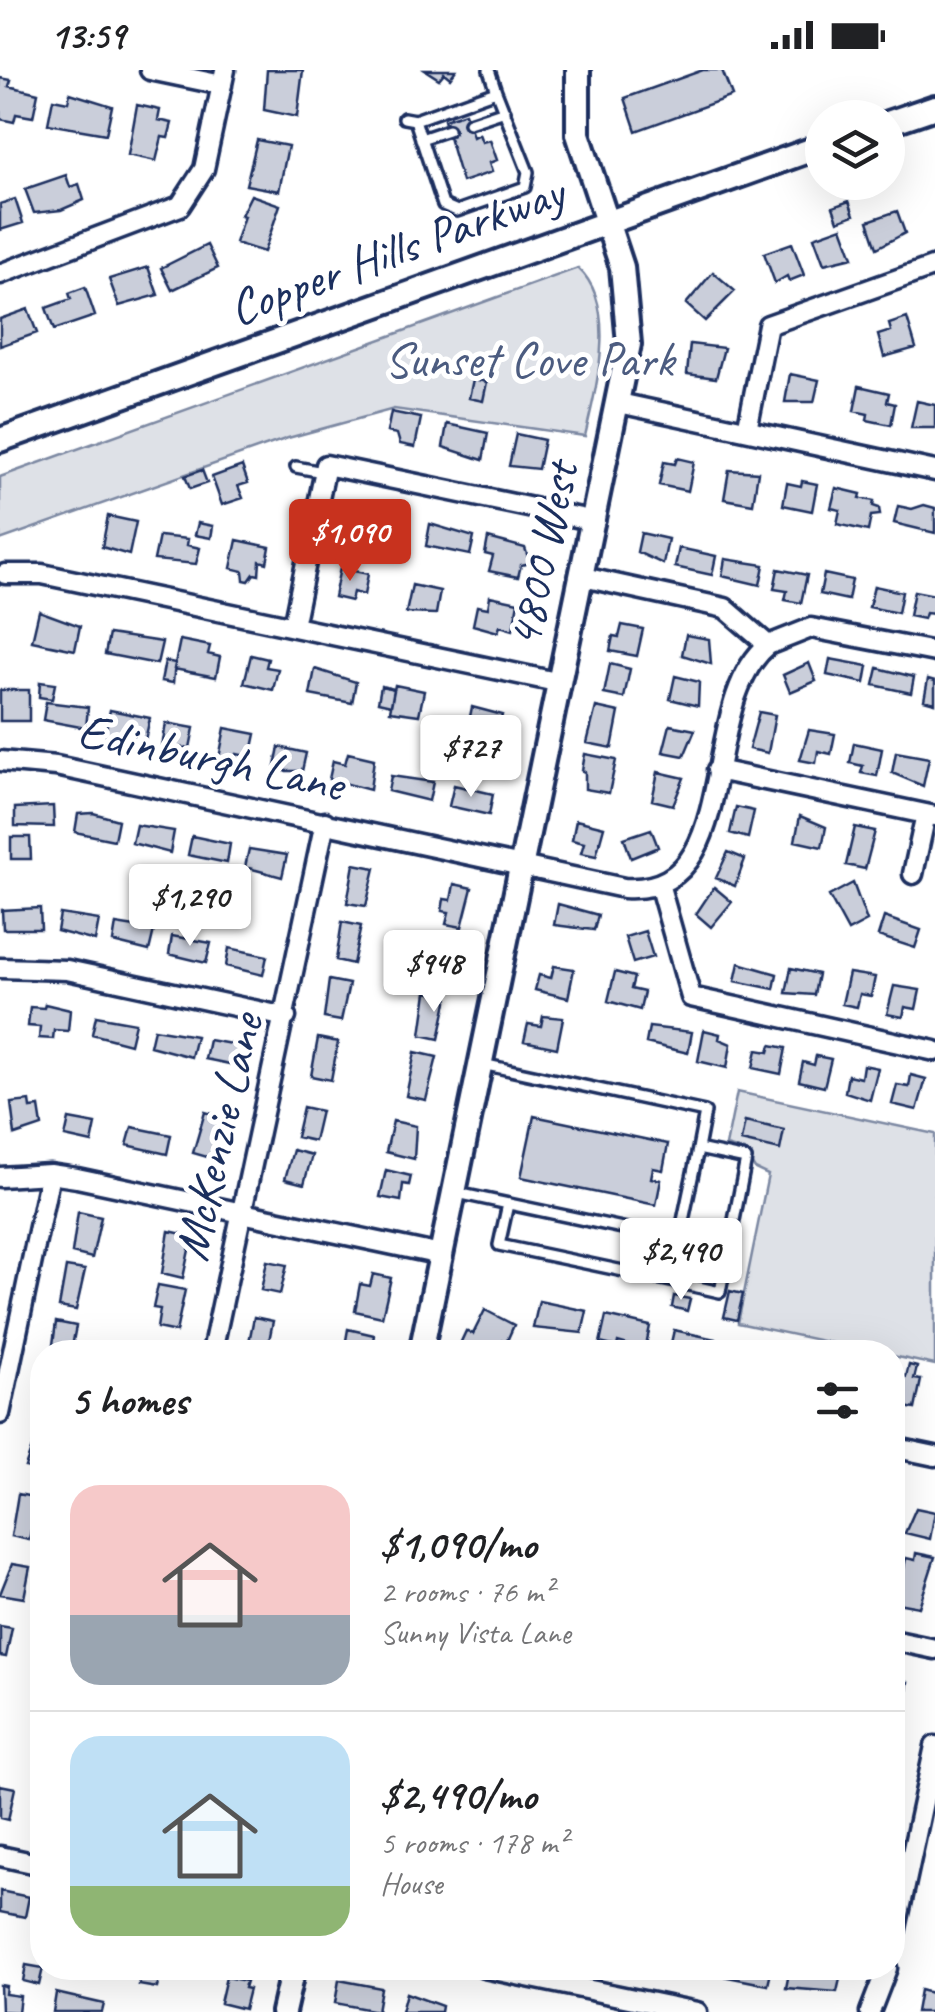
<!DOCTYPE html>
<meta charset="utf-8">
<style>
:root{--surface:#fff;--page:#f2f2f2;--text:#202124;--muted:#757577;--line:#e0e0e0;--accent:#c8321e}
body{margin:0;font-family:Caveat,sans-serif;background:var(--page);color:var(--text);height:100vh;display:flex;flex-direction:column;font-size:38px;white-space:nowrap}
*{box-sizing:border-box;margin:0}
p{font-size:32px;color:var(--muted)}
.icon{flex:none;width:55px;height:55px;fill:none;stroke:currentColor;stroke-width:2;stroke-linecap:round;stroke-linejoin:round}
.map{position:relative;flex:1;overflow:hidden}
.details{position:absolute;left:30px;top:1270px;width:875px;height:640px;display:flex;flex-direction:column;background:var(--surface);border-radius:40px;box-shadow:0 10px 40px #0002}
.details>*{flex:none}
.buttons{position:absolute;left:805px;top:30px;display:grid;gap:20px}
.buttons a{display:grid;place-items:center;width:100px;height:100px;border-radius:50%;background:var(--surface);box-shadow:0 10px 40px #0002;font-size:50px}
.price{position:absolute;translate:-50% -85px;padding:0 22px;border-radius:10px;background:#fff;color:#222;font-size:32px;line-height:65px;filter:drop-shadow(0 2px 5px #0008)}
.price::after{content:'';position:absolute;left:50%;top:60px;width:30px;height:22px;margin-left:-15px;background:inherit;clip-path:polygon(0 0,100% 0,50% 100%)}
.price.current{background:var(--accent);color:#fff}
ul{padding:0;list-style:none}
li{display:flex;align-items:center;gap:30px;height:250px;padding:0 40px}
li+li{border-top:2px solid var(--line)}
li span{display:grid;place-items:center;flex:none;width:280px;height:200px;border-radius:30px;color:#555}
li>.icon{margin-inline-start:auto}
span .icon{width:120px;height:120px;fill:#fffc;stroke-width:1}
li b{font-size:42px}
h2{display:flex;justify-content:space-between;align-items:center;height:120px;padding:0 40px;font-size:42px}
.status{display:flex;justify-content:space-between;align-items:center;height:70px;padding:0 50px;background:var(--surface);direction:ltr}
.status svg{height:28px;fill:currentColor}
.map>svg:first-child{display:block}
.green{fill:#dee1e7;stroke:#7c88a2;stroke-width:2.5}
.building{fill:#caceda;stroke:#1b2f5e;stroke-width:2.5}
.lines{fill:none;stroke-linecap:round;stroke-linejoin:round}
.lane-casing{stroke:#1b2f5e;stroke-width:16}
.street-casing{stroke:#1b2f5e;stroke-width:25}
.secondary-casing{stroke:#1b2f5e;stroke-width:30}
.lane{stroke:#fff;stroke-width:9}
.street{stroke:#fff;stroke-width:18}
.secondary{stroke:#fff;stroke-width:22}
.labels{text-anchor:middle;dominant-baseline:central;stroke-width:10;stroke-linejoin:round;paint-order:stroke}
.street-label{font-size:50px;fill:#1b2f5e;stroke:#fff}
.park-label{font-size:50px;fill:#4c5c80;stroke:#fff}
</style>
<div class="status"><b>13:59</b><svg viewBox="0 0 49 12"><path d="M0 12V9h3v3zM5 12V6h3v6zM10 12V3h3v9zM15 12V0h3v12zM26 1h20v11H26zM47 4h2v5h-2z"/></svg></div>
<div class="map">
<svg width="935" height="1942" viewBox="0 0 935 1942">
<rect width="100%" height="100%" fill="#fff"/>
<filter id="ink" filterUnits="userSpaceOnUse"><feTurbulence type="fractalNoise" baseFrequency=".01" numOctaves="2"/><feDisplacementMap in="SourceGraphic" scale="20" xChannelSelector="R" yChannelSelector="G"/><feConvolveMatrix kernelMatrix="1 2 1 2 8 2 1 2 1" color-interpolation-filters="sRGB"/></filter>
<g filter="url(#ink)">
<path class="green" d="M578 198C619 235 596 319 585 366L394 339 288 368 0 470V407Z
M737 1022 935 1064V1295L738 1253 768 1105 755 1099 744 1081 726 1076Z"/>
<path class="building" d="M267 0H303L297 47 264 40Z
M425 0H456L450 8 444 3 439 9Z
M703 0H722L732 26 636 61 625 28Z
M0 8 11 10 9 16 38 23 33 47 16 44 14 52 0 49Z
M70 23 112 36 106 64 48 54 53 29 68 32Z
M137 35 160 40 158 50 172 53 168 68 162 67 156 91 128 85Z
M465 43 473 67 479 64 482 72 490 70 497 90 489 93 492 102 462 112 444 50Z
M257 70 288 76 279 121 246 115Z
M66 105 70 117 79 114 84 130 61 140 34 143 25 119Z
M251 125 280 135 264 182 235 173 244 146 241 145Z
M15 129 23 153 0 160V134Z
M849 131 854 145 838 151 833 137Z
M897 141 905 163 877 178 868 151Z
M842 157 853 187 824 194 814 167Z
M792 173 804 205 789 211 787 206 775 213 764 183Z
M207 175 218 198 172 220 161 198Z
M148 197 158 225 119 236 109 209Z
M713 202 735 221 705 251 686 234Z
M85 217 95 246 54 260 46 238 71 229 69 223Z
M28 239 37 263 0 276V249Z
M907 248 916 278 884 287 878 265 891 261 889 254Z
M690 274 724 278 716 308 687 304Z
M790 304 819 310 814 332H785Z
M473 309 487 312 483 331 469 328Z
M859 316 889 323 887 332 895 334 891 355 867 350 868 344 854 341Z
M917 331 935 335V358H911Z
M391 342 421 348 415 377 400 374 397 364 387 362Z
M447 354 488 363 483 390 443 377Z
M516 364 544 370 538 399 509 396Z
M677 388 694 392 688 421 659 415 664 392 675 394Z
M242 396 248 413 238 416 243 428 222 435 212 407Z
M202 400 207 413 190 419 185 406Z
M729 400 758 402 753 434 724 429Z
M802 411 817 414 812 441 783 435 787 413 801 416Z
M836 418 861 424 860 428 874 431 873 436 879 438 880 445 871 446 868 461 837 454 840 440 831 438Z
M924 435 935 438V463L894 453 898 436 912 439Z
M354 441 403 449 399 465 391 464 389 475 349 466Z
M108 446 136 452 129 485 102 477Z
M198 453 213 456 211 468 195 465Z
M430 454 474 467 470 485 426 476Z
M641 463 668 469 663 494 637 482Z
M159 466 188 469 187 475 200 478 196 494 154 490Z
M488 468 525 478 530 493 521 495 518 507 489 501 493 486 485 484Z
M237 470 270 477 267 493 260 491 259 505 254 504 249 511 244 510 243 501 231 498Z
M679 478 716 486 712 505 675 497Z
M725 489 764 495 760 515 722 506Z
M340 498 368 504 364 525 353 522 351 531 334 527Z
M778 499 807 505 801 533 785 530 787 521 774 519Z
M824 504 852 510 848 530 820 524Z
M412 515 440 521 436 544 406 543Z
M874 516 902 522 898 543 869 537Z
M914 521 935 525V544L926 543 924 549 909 546Z
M490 526 518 532 513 560 500 556 498 562 473 555 477 536 488 538Z
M39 541 80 556 75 580 32 571Z
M622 555 643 559 637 586 610 581 613 566 619 567Z
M109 564 162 572 157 594 105 584Z
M686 565 709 569 711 594 682 585Z
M180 570 210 576 208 584 220 587 216 607 174 599Z
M251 585 268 589 266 597 278 599 273 620 244 613Z
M830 589 868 596 865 613 827 605Z
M165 591 175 593 173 613 161 611Z
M809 593 816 611 790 622 783 605Z
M610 594 630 599 624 628 604 624Z
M878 598 914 607 911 623 874 615Z
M315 599 356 612 352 633 310 625Z
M675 606 699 612 698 636 670 629Z
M928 609 935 611V633L924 630Z
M40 612 55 614 52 629 39 627Z
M395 615 424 621 419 645 390 641Z
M381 616 394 619 391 635 378 632Z
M0 620H29V651H0Z
M46 632 88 637 86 658 43 650Z
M472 637 502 645 497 667 467 661Z
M596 637 619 642 612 678 587 673Z
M110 640 150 648 145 670 121 662 120 667 105 664Z
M759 642 775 645 768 683 749 679Z
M166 653 194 658 190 678 162 677Z
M670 655 695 660 684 686 663 682Z
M225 658 256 664 251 687 237 684 236 692 219 688Z
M809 660 835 664 831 684 818 681 816 693 800 690Z
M854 673 882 679 877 706 861 703 863 696 850 693Z
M279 677 306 683 302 701H274Z
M896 682 929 688 923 716 892 703Z
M348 683 374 689 370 720 329 709 333 691 345 694Z
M585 684 616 690 609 723 585 719V702L582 701Z
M658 702 684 708 673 735 652 730Z
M391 706 433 712 429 731 388 721Z
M454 715 493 724 489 745 449 736Z
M53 736 54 757 15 756V738Z
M736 737 754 741 748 768 730 763Z
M93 743 118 750 114 770 75 762 78 744Z
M800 746 826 757 822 777 795 771Z
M576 750 604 757 596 786 581 783 584 773 572 770Z
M136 755 174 761 170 783 132 773Z
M855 757 875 761 865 799 846 795Z
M651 759 658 777 631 788 624 768Z
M192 766 230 774 227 793 188 785Z
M11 767H30L31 789H11Z
M249 779 287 785 282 807 245 797Z
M728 782 745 789 735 816 716 808Z
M354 794 375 798 366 836 347 833Z
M853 813 867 851 848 861 829 826Z
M454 814 472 818 462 857 446 854 449 842 442 841 444 829 451 830Z
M714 817 732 832 711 857 696 844Z
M558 834 598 845 594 860 554 855Z
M40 838 41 859H3L2 840Z
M60 844 99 850 95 871 57 861Z
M884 847 921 860 915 878 878 866Z
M342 852 361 856 353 894 336 890Z
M116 854 154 860 149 881 113 872Z
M645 861 653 887 633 893 625 867Z
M172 866 211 873 206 893 169 884Z
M441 867 461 872 449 913 431 909Z
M229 878 267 886 263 905 226 896Z
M739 893 777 904 774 919 735 911Z
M554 896 574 899 568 928 535 920 539 905 551 908Z
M791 898 818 904 814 925 786 923Z
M615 902 634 907 631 919 644 922 640 940 608 931Z
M849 903 875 907 871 926 860 924 857 937 842 934Z
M329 910 349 914 341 951 324 948Z
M894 916 920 920 916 939 905 937 903 947 887 944Z
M427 922 448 927 439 969 421 965Z
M45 934 70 940 68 961 54 960 53 969 39 968 40 957 28 956 30 937 44 938Z
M96 946 135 953 130 974 92 964Z
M543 946 563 948 557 978 524 971 528 954 541 956Z
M649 957 692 962 688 983 646 973Z
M154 959 196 966 191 987 150 976Z
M704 960 720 964 719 969 731 974 727 998 698 991Z
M318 968 338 972 331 1010 311 1006Z
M209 970 248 977 244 997 205 989Z
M771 975 786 978 781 1004 753 998 757 980 769 982Z
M415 982 437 987 426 1030 406 1026Z
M816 986 831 989 824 1017 799 1011 803 992 814 995Z
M863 995 878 998 870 1030 845 1022 848 1005 861 1008Z
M911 1005 926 1009 917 1040 892 1034 897 1015 909 1017Z
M30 1031 31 1038 39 1037 42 1056 15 1065 11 1033Z
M303 1037 321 1041 314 1071 296 1067Z
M205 1042 223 1047 214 1089 193 1083Z
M534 1046 668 1074 663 1100 653 1098 651 1108 661 1110 656 1135 521 1107Z
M69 1049 96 1054 92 1073 65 1067Z
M393 1051 416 1056 414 1089 386 1082Z
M745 1051 784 1060 780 1080 741 1071Z
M132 1057 171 1065 167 1084 127 1075Z
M293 1080 312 1085 304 1114 285 1109Z
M386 1100 411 1106 409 1115 403 1114 401 1131 380 1127Z
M78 1142 101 1147 92 1188 72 1183Z
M169 1161 192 1166 183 1208 162 1203Z
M267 1191 287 1195 280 1224 261 1220Z
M66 1197 85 1200 76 1240 59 1237Z
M373 1204 391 1208 382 1247 355 1241 360 1214 370 1216Z
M158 1215 185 1220 176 1262 157 1258 160 1239 153 1238Z
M730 1221 743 1224 737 1250 724 1247Z
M674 1226 690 1229 687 1241 672 1237Z
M539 1231 587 1241 582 1263 533 1258Z
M485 1240 514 1255 506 1273 502 1271 500 1282H464L459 1276 466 1261 473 1264Z
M606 1246 650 1256 645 1280 618 1272 617 1277 600 1273Z
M254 1247 273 1251 267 1281 248 1277Z
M56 1252 76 1256 71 1282H52Z
M348 1259 374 1265 371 1282H344Z
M674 1260 715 1269 712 1282H669Z
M743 1273 766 1278 765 1282H741Z
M909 1295 917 1297 914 1309 921 1310 915 1339 899 1336 900 1331 892 1329V1304L906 1307Z
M37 1364 42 1365V1413L29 1411 31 1398 25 1397Z
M18 1424 38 1428 29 1470 11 1466Z
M916 1438 935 1442 930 1469 905 1463Z
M916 1483 935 1487 919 1537 897 1533 906 1488 915 1490Z
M12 1494 30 1497 24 1528 0 1524Z
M0 1556 12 1558 6 1587 0 1586Z
M892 1608 908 1612 905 1638 901 1637 898 1648 903 1650 899 1668 892 1666Z
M0 1715 15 1718 8 1750 0 1748Z
M0 1821 29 1827 25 1847 0 1842Z
M26 1895 43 1898 39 1915 23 1911Z
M143 1898 161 1901 157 1918 139 1915Z
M725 1898H772L768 1915 723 1906Z
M790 1898 842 1900 837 1922 786 1918Z
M226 1907 246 1911 244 1918 249 1919 244 1939 220 1933Z
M339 1910 381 1918 377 1941 335 1933Z
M0 1915 6 1916 5 1924 20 1926 18 1942 1 1941Z
M920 1920 935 1924V1942H916Z
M56 1923 104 1934 102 1942H53Z
M406 1923 442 1936 441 1942H401Z"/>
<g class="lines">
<defs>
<path id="lane" d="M404 48 415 50 496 21 489 0
M415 50 443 135 457 141 525 117 528 102 496 21
M469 53 505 41
M421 69 448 60
M296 397 323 402
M482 994 705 1042 698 1079
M457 1123 679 1170 671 1211 499 1175 508 1134
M671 1211 720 1222 746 1089 698 1079 679 1170"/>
<path id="street" d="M150 0 222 15
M0 204 180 136 204 99 225 0
M619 333 935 401
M747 360 768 255 935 196
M5 504H42L561 613
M583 507 725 538 768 575 811 558 935 582
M293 556 326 395 595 451
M0 691 56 696 624 818C746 826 695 635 768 575
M717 700 935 746
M913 804 926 744
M660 817 691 927 935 981
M0 898 67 900 286 947
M0 1107 50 1104 77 1108 441 1185
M212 1282 325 752
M0 1344 50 1104
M892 1377 935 1386
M892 1570 935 1579
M0 1786 42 1795
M892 1877 935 1676
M484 1898 697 1942
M870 1942 887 1898"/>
<path id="secondary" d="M888 53 935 37
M0 370 822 76
M421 1282 629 274 622 197 578 64V0
M283 1942 293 1898"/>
</defs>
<use href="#lane" class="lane-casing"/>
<use href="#street" class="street-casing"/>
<use href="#secondary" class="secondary-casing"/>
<use href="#lane" class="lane"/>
<use href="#street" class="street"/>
<use href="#secondary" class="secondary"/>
</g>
</g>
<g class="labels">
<g class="street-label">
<text transform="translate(396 180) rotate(-20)">Copper Hills Parkway</text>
<text transform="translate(542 485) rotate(-78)">4800 West</text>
<text transform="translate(211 687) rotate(12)">Edinburgh Lane</text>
<text transform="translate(218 1067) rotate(-77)">McKenzie Lane</text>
</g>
<g class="park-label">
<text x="529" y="289">Sunset Cove Park</text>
</g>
</g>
</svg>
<div class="buttons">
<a><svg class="icon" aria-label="layers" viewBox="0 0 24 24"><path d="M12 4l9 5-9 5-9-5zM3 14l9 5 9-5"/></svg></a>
</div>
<b class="price current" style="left:350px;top:514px">$1,090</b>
<b class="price" style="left:471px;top:730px">$727</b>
<b class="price" style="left:190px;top:879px">$1,290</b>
<b class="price" style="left:434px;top:945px">$948</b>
<b class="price" style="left:681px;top:1233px">$2,490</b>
<section class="details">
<h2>5 homes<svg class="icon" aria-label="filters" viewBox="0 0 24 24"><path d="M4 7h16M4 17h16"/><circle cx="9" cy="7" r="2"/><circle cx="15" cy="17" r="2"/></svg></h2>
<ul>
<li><span style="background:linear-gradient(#f6c9c9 65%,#9aa5b1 0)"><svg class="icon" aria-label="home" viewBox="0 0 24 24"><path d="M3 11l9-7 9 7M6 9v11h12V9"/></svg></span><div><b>$1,090/mo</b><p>2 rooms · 76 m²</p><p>Sunny Vista Lane</p></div></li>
<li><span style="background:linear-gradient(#bfe0f5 75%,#8fb573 0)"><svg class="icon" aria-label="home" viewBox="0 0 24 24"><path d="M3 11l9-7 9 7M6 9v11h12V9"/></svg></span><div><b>$2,490/mo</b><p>5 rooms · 178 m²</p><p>House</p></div></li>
</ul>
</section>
</div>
